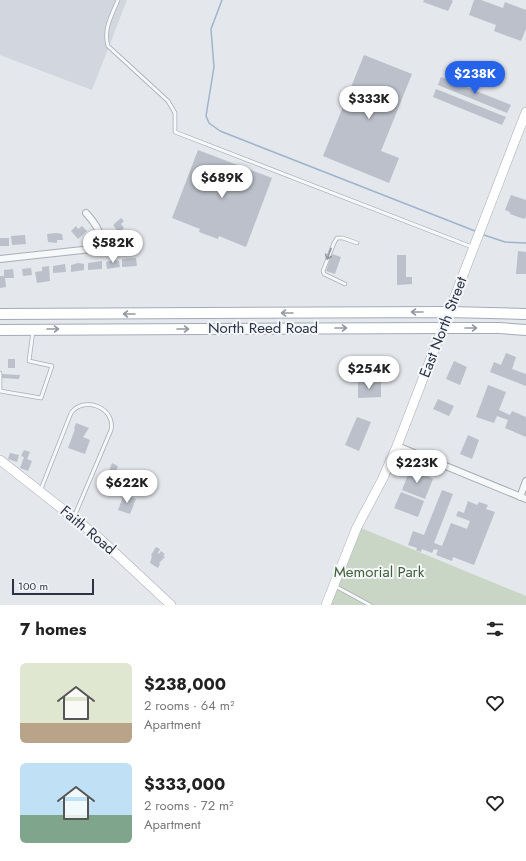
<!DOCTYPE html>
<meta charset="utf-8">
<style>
:root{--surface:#fff;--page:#f6f6f6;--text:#222;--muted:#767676;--accent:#2563eb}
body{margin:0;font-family:Jost,sans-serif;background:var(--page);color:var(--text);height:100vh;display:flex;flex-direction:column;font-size:15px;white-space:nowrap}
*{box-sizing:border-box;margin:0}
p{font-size:13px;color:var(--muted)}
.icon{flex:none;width:22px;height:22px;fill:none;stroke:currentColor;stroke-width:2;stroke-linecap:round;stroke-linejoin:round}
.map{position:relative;height:605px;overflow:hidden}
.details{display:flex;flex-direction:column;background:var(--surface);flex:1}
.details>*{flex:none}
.scale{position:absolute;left:12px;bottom:10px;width:82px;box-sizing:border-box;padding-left:4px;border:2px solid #2b3445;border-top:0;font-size:11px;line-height:14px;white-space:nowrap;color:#2b3445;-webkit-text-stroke:3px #f4f6f9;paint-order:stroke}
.price{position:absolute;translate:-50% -34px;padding:0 9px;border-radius:14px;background:#fff;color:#222;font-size:13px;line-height:26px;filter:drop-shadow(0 1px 2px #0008)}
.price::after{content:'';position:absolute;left:50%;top:24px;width:12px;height:9px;margin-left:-6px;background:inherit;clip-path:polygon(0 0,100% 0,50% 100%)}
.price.current{background:var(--accent);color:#fff}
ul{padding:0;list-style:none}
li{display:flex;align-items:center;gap:12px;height:100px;padding:0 20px}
li span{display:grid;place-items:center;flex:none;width:112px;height:80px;border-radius:6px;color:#555}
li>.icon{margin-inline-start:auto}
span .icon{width:48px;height:48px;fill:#fffc;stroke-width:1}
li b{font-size:17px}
h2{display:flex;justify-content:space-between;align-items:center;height:48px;padding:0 20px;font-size:17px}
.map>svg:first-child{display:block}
.built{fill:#d2d6de}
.green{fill:#c9d6c5}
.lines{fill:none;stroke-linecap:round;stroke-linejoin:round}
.stream{stroke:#9fb4cc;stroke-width:1.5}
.building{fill:#bbc0ca}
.lane-casing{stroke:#a9aeb7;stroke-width:4.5}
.street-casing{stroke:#a9aeb7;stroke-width:8}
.secondary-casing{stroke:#a9aeb7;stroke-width:10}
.primary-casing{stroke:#a3abb8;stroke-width:12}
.lane{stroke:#f7f8fa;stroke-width:3}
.street{stroke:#f7f8fa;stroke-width:6}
.secondary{stroke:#fff;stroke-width:9}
.primary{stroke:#fff;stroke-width:10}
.oneway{stroke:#9196a0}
.oneway2{stroke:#959aa2}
.labels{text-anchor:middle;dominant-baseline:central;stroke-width:4;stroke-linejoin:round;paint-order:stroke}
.street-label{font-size:15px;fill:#2b3445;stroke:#f4f6f9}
.park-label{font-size:15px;fill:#3f6138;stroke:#f4f6f9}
</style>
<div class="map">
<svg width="526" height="605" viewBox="0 0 526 605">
<rect width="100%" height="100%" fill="#e4e7ec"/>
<path class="built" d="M0 0H127L92 90 0 55Z"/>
<path class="green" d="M361 528 526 596V605H328Z"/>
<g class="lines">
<path class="stream" d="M222 0 211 29 214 67 206 116 209 123 220 131 475 231
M484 235 505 242 526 243"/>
</g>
<path class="building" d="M424 0H451L453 1 448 11 423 2Z
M474 0H481L503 8 505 2 526 10V29L521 41 494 31 496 25 469 15Z
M364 55 412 74 381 151 399 158 389 183 323 156Z
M441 77 511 105 507 113 438 85Z
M436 89 506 117 502 125 433 97Z
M198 150 272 178 246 247 219 236 218 239 199 232 200 229 172 218Z
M511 195 526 200V217L524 219 510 214V212L505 210Z
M121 218 124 221 121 224 124 228 119 233 113 225Z
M76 226 78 229 82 226 87 231 78 239 71 231Z
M56 233 62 234 63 240H57V243L48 242 47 234Z
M25 235 26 244 12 245 11 236Z
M0 238H9V246H0Z
M518 251 526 252V274H516Z
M332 254 341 257 335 274 326 271Z
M397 255H406V277H412V284L397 285Z
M136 258 137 266 122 267V259Z
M114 260 119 261 120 267 107 269 106 262Z
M102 261V269L88 270V263Z
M78 263 84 264V270L71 272V265Z
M65 264 66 272 53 273V266Z
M49 266 50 281 37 283 35 272 42 271V267Z
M31 268 32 275 23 276 22 269Z
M13 269 14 278H5L6 287 0 288V276H4V270Z
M506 353 516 357 512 369 526 374V386L490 372 494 362 501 365Z
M8 359H15V368H8Z
M356 360H388V371H356Z
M454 361 467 367 460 385 446 379Z
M2 374 20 375 19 379 2 378Z
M366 381 381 382V397L358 398V382H366Z
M488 385 506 392 499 410 510 415 512 411 526 417V437L505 428 508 420 497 416 494 423 476 417Z
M438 399 454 406 449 416 433 409Z
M357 417 371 422 359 451 345 445Z
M76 423 89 428 83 437 90 440 85 454 68 448 75 429H74Z
M468 435 479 440 472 459 460 454Z
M24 450 30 452 27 459 32 461 28 471 20 468 24 457 21 456Z
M10 453 19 455 17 462 8 459Z
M112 463 118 466 109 490 102 487 104 483 101 482 104 475 106 476 108 471H109Z
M410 469 433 479 425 499 402 490Z
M442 490 453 494 434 543 442 546 451 523 467 529 470 521 456 516 458 511 464 513 468 501 477 505 479 502 488 505 486 509 495 512 474 565 453 557 452 561 436 555 438 550 434 549 432 553 422 549 421 552 416 550 417 548 408 545 413 531 424 535Z
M401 492 424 501 418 517 394 508Z
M124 494 136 499 130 514 118 510Z
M156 547 160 549 158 553 159 554 161 551 165 554 163 556 165 557 159 563 160 564 158 568 150 563 152 556 151 555Z"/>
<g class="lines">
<defs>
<path id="lane" d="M118 0C112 15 103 29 108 46L168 101 175 113V132L472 247
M345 284 324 274 323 271 334 243 337 238H343L357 243
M0 373V391L41 398 52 366 29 361 33 331
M41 489 71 413C84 395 116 408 111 430L74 517
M335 586 370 605"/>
<path id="street" d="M86 213C97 225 100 232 104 248
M0 259 110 247
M397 446 526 499
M520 497 526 481"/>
<path id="secondary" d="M0 460 98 537 171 605
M326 605 357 527 382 480 397 446 526 112"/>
<path id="primary" d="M0 314 449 312 526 314
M0 330 443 328H499L526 330"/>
</defs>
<use href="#lane" class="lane-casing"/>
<use href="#street" class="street-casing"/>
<use href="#secondary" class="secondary-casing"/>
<use href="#primary" class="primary-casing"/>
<use href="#lane" class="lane"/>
<use href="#street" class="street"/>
<use href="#secondary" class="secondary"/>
<use href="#primary" class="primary"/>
</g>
<defs><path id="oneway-shaft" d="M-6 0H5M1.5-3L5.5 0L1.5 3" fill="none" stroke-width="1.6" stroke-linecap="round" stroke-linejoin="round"/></defs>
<use class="oneway" href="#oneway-shaft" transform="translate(329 254) rotate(111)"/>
<g class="oneway2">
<use href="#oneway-shaft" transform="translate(417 312) rotate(180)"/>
<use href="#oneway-shaft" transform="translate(287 313) rotate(180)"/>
<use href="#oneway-shaft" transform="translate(129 314) rotate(180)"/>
<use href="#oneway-shaft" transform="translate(341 328)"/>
<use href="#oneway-shaft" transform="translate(471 328)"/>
<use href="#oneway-shaft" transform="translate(53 329)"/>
<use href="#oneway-shaft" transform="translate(183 329)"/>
</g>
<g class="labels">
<g class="street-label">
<text transform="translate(443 327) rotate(-69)">East North Street</text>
<text x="263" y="328">North Reed Road</text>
<text transform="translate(88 530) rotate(40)">Faith Road</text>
</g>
<g class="park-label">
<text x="379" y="572">Memorial Park</text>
</g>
</g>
</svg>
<div class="scale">100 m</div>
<b class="price current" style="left:475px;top:95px">$238K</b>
<b class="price" style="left:369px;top:120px">$333K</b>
<b class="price" style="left:222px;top:199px">$689K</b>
<b class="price" style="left:113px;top:264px">$582K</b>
<b class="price" style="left:369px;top:390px">$254K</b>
<b class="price" style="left:417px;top:484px">$223K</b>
<b class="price" style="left:127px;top:504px">$622K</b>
</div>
<section class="details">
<h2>7 homes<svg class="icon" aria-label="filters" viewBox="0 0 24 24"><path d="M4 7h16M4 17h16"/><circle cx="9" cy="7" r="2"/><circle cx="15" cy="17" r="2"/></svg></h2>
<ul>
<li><span style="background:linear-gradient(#dfe7d0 75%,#b9a48a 0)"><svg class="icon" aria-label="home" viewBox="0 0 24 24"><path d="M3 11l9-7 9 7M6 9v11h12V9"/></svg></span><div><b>$238,000</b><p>2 rooms · 64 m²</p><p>Apartment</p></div><svg class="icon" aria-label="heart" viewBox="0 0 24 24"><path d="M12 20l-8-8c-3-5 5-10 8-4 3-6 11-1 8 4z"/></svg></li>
<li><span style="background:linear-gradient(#bfe0f5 65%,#7fa58c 0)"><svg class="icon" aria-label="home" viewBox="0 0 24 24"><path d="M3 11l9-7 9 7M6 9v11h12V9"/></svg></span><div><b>$333,000</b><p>2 rooms · 72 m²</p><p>Apartment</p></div><svg class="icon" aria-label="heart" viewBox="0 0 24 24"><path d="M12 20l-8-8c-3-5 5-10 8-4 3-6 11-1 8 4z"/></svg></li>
</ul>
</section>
